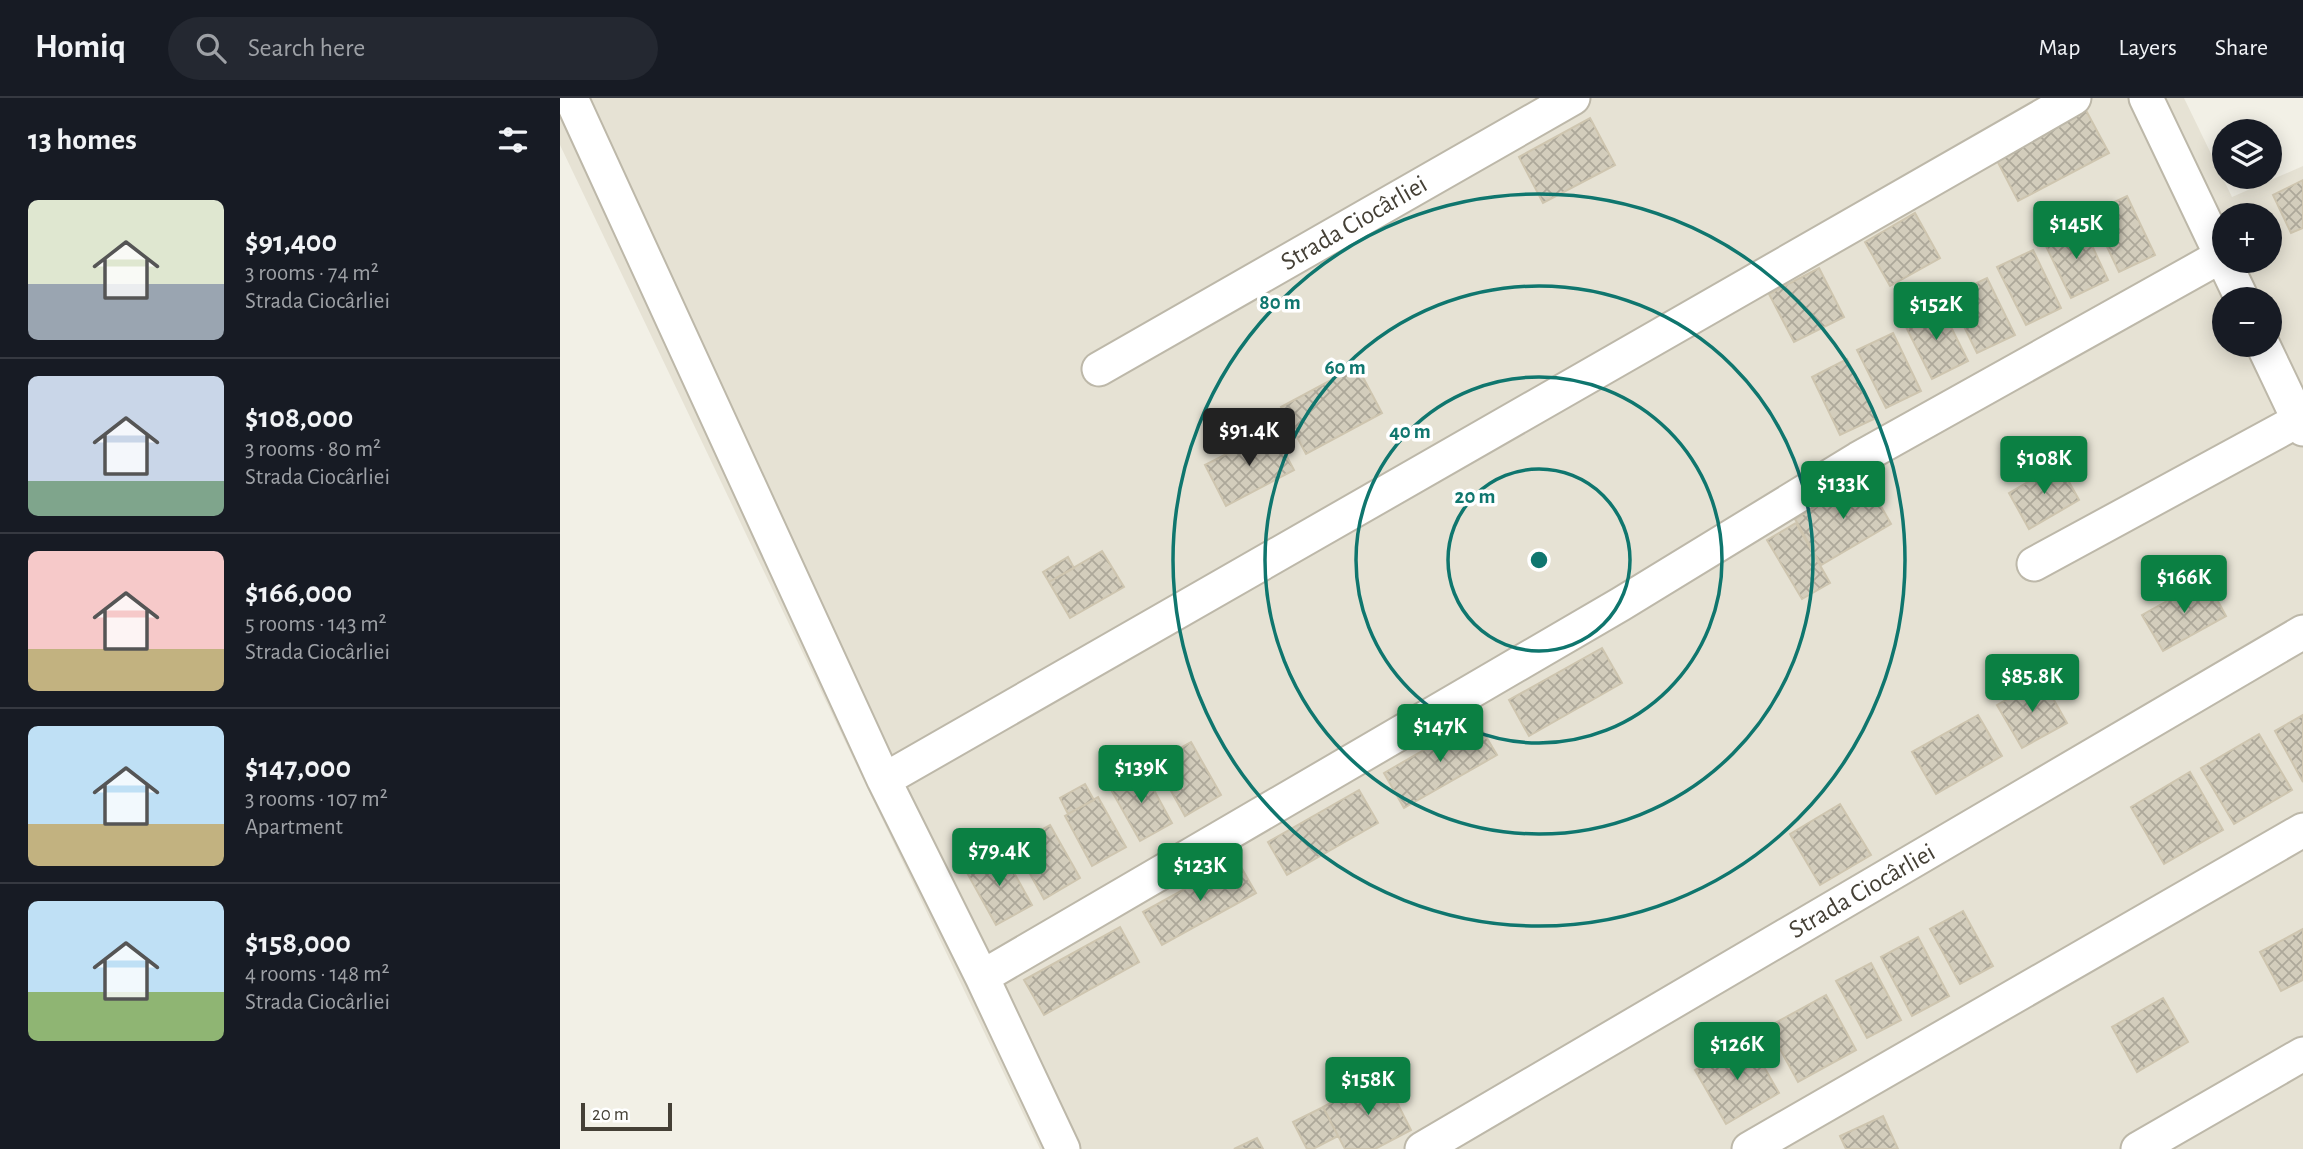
<!DOCTYPE html>
<meta charset="utf-8">
<style>
:root{--surface:#171b24;--page:#242831;--text:#f1f3f6;--muted:#9ea1a6;--line:#363941;--accent:#0b8043}
body{margin:0;font-family:"Alegreya Sans",sans-serif;background:var(--page);color:var(--text);height:100vh;display:flex;flex-direction:column;font-size:26px;white-space:nowrap}
*{box-sizing:border-box;margin:0}
p{font-size:23px;color:var(--muted)}
.icon{flex:none;width:38px;height:38px;fill:none;stroke:currentColor;stroke-width:2;stroke-linecap:round;stroke-linejoin:round}
.map{position:relative;flex:1;overflow:hidden}
.panel{display:flex;flex-direction:column;background:var(--surface);width:560px}
.panel>*{flex:none}
.buttons{position:absolute;left:1652px;top:21px;display:grid;gap:14px}
.buttons a{display:grid;place-items:center;width:70px;height:70px;border-radius:50%;background:var(--surface);box-shadow:0 4px 18px #0003;font-size:35px}
.scale{position:absolute;left:21px;bottom:18px;width:91px;box-sizing:border-box;padding-left:7px;border:4px solid #454036;border-top:0;font-size:19px;line-height:24px;white-space:nowrap;color:#454036;-webkit-text-stroke:5px #fff;paint-order:stroke}
.price{position:absolute;translate:-50% -60px;padding:0 16px;border-radius:7px;background:var(--accent);color:#fff;font-size:23px;line-height:46px;filter:drop-shadow(0 2px 4px #0008)}
.price::after{content:'';position:absolute;left:50%;top:42px;width:21px;height:16px;margin-left:-10px;background:inherit;clip-path:polygon(0 0,100% 0,50% 100%)}
.price.active{background:#222;color:#fff}
ul{padding:0;list-style:none}
li{display:flex;align-items:center;gap:21px;height:175px;padding:0 28px}
li+li{border-top:2px solid var(--line)}
li span{display:grid;place-items:center;flex:none;width:196px;height:140px;border-radius:10px;color:#555}
li>.icon{margin-inline-start:auto}
span .icon{width:84px;height:84px;fill:#fffc;stroke-width:1}
li b{font-size:30px}
h2{display:flex;justify-content:space-between;align-items:center;height:84px;padding:0 28px;font-size:30px}
header{display:flex;align-items:center;gap:42px;box-sizing:border-box;height:98px;padding:0 35px;background:var(--surface);border-bottom:2px solid var(--line)}
header strong{font-size:33px}
nav{display:flex;gap:38px;margin-inline-start:auto;font-size:24px}
.search{width:490px;height:63px;background:var(--page);display:flex;align-items:center;gap:18px;box-sizing:border-box;padding:0 24px;border-radius:38px;color:var(--muted);font-size:26px}
main{display:flex;flex:1;min-height:0}
.map>svg:first-child{display:block}
.residential{fill:#e6e2d4;fill-rule:evenodd}
.building{fill:url(#building-cross-hatch);stroke:#cec5af;stroke-width:2}
.lines{fill:none;stroke-linecap:round;stroke-linejoin:round}
.minor-casing{stroke:#bdb8a9;stroke-width:37}
.minor{stroke:#fff;stroke-width:33}
.ring{fill:none;stroke:#0f766e;stroke-width:3.5}
.labels{text-anchor:middle;dominant-baseline:central;stroke-width:7;stroke-linejoin:round;paint-order:stroke}
.street-label{font-size:26px;fill:#454036;stroke:#fff}
.centre{fill:#0f766e;stroke:#fff;stroke-width:3.5}
.ring-label{font-size:21px;text-anchor:middle;font-weight:bold;fill:#0f766e;stroke:#fff;stroke-width:7;stroke-linejoin:round;paint-order:stroke}
</style>
<header>
<strong>Homiq</strong>
<div class="search"><svg class="icon" aria-label="search" viewBox="0 0 24 24"><circle cx="10" cy="10" r="6"/><path d="M15 15l6 6"/></svg>Search here</div>
<nav><a>Map</a><a>Layers</a><a>Share</a></nav>
</header>
<main>
<section class="panel">
<h2>13 homes<svg class="icon" aria-label="filters" viewBox="0 0 24 24"><path d="M4 7h16M4 17h16"/><circle cx="9" cy="7" r="2"/><circle cx="15" cy="17" r="2"/></svg></h2>
<ul>
<li><span style="background:linear-gradient(#dfe7d0 60%,#9aa5b1 0)"><svg class="icon" aria-label="home" viewBox="0 0 24 24"><path d="M3 11l9-7 9 7M6 9v11h12V9"/></svg></span><div><b>$91,400</b><p>3 rooms · 74 m²</p><p>Strada Ciocârliei</p></div></li>
<li><span style="background:linear-gradient(#c9d6e8 75%,#7fa58c 0)"><svg class="icon" aria-label="home" viewBox="0 0 24 24"><path d="M3 11l9-7 9 7M6 9v11h12V9"/></svg></span><div><b>$108,000</b><p>3 rooms · 80 m²</p><p>Strada Ciocârliei</p></div></li>
<li><span style="background:linear-gradient(#f6c9c9 70%,#c2b280 0)"><svg class="icon" aria-label="home" viewBox="0 0 24 24"><path d="M3 11l9-7 9 7M6 9v11h12V9"/></svg></span><div><b>$166,000</b><p>5 rooms · 143 m²</p><p>Strada Ciocârliei</p></div></li>
<li><span style="background:linear-gradient(#bfe0f5 70%,#c2b280 0)"><svg class="icon" aria-label="home" viewBox="0 0 24 24"><path d="M3 11l9-7 9 7M6 9v11h12V9"/></svg></span><div><b>$147,000</b><p>3 rooms · 107 m²</p><p>Apartment</p></div></li>
<li><span style="background:linear-gradient(#bfe0f5 65%,#8fb573 0)"><svg class="icon" aria-label="home" viewBox="0 0 24 24"><path d="M3 11l9-7 9 7M6 9v11h12V9"/></svg></span><div><b>$158,000</b><p>4 rooms · 148 m²</p><p>Strada Ciocârliei</p></div></li>
</ul>
</section>
<div class="map">
<svg width="1743" height="1051" viewBox="0 0 1743 1051">
<defs>
<pattern id="building-cross-hatch" width="8" height="8" patternUnits="userSpaceOnUse" patternTransform="scale(1.75)"><rect width="8" height="8" fill="#d3cdbc"/><path d="M0 0l8 8M0 8l8-8" fill="none" stroke="#ada89a"/></pattern>
</defs>
<rect width="100%" height="100%" fill="#f2f0e6"/>
<path class="residential" d="M0 0H1624L1672 99 1743 68V1051H480L0 47ZM1664 117H1710V163H1664ZM1664 201H1710V247H1664Z"/>
<path class="building" d="M1522 5 1549 55 1458 103 1432 53Z
M1030 20 1055 67 983 105 959 59Z
M1743 82V130L1731 135 1713 97Z
M1567 98 1595 157 1559 174 1531 115Z
M1355 115 1380 160 1330 188 1305 144Z
M1522 126 1548 182 1511 200 1484 144Z
M1473 152 1501 210 1466 227 1437 169Z
M1259 170 1284 219 1234 244 1209 196Z
M1427 180 1455 237 1417 255 1389 198Z
M1380 207 1408 263 1372 281 1344 225Z
M1333 235 1361 293 1326 310 1297 252Z
M1287 261 1316 320 1280 337 1252 279Z
M797 268 822 315 746 356 721 309Z
M713 332 734 372 666 408 645 367Z
M1499 366 1519 402 1469 431 1449 395Z
M1305 380 1331 426 1261 467 1235 421Z
M1236 425 1270 485 1242 501 1207 442Z
M542 453 564 489 510 520 489 484Z
M508 459 514 470 489 484 483 474Z
M1646 481 1666 518 1603 553 1582 517Z
M1042 550 1062 585 969 638 949 602Z
M1482 581 1507 625 1462 650 1437 607Z
M1418 617 1442 658 1376 696 1352 654Z
M1743 617V684L1715 633Z
M916 622 937 657 844 710 824 675Z
M1699 636 1732 692 1674 726 1641 670Z
M631 644 661 697 625 718 595 664Z
M583 672 612 725 580 743 550 690Z
M1630 674 1663 732 1604 766 1571 709Z
M525 686 534 702 508 716 500 700Z
M799 692 818 725 727 777 708 744Z
M538 699 566 749 532 768 505 718Z
M1280 706 1311 757 1260 787 1230 736Z
M490 727 520 780 484 801 454 747Z
M442 753 472 807 436 827 406 773Z
M677 762 696 795 602 847 583 814Z
M1403 813 1433 868 1400 886 1370 831Z
M560 829 579 864 484 917 464 882Z
M1743 831V882L1721 893 1700 854Z
M1358 839 1389 898 1352 918 1321 859Z
M1311 865 1341 922 1307 940 1276 883Z
M1266 897 1296 952 1238 984 1208 929Z
M1603 900 1628 944 1577 974 1552 929Z
M1188 941 1219 995 1166 1026 1135 972Z
M823 977 851 1032 815 1051H785L763 1009Z
M763 1009 778 1038 753 1051H747L733 1024Z
M1323 1018 1338 1051H1286L1280 1038Z
M697 1040 703 1051H674Z"/>
<g class="lines">
<defs>
<path id="minor" d="M11 0 324 682 422 879 503 1051
M1586 0 1682 201
M1703 247 1743 331
M539 271 1013 0
M1474 466 1739 322
M324 682 1514 0
M422 879 1061 506 1298 361 1661 158
M862 1051 1743 534
M1189 1051 1743 732
M1578 1051 1743 956"/>
</defs>
<use href="#minor" class="minor-casing"/>
<use href="#minor" class="minor"/>
</g>
<g class="ring">
<circle cx="979" cy="462" r="91"/>
<circle cx="979" cy="462" r="183"/>
<circle cx="979" cy="462" r="274"/>
<circle cx="979" cy="462" r="366"/>
</g>
<g class="labels">
<g class="street-label">
<text transform="translate(794 125) rotate(-30)">Strada Ciocârliei</text>
<text transform="translate(1302 793) rotate(-30)">Strada Ciocârliei</text>
</g>
</g>
<circle cx="979" cy="462" r="10" class="centre"/>
<g class="ring-label">
<text x="720" y="211">80 m</text>
<text x="785" y="276">60 m</text>
<text x="850" y="340">40 m</text>
<text x="915" y="405">20 m</text>
</g>
</svg>
<div class="buttons">
<a><svg class="icon" aria-label="layers" viewBox="0 0 24 24"><path d="M12 4l9 5-9 5-9-5zM3 14l9 5 9-5"/></svg></a>
<a>+</a>
<a>−</a>
</div>
<div class="scale">20 m</div>
<b class="price" style="left:1516px;top:163px">$145K</b>
<b class="price" style="left:1376px;top:244px">$152K</b>
<b class="price active" style="left:689px;top:370px">$91.4K</b>
<b class="price" style="left:1484px;top:398px">$108K</b>
<b class="price" style="left:1283px;top:423px">$133K</b>
<b class="price" style="left:1624px;top:517px">$166K</b>
<b class="price" style="left:1472px;top:616px">$85.8K</b>
<b class="price" style="left:880px;top:666px">$147K</b>
<b class="price" style="left:581px;top:707px">$139K</b>
<b class="price" style="left:439px;top:790px">$79.4K</b>
<b class="price" style="left:640px;top:805px">$123K</b>
<b class="price" style="left:1177px;top:984px">$126K</b>
<b class="price" style="left:808px;top:1019px">$158K</b>
</div>
</main>
